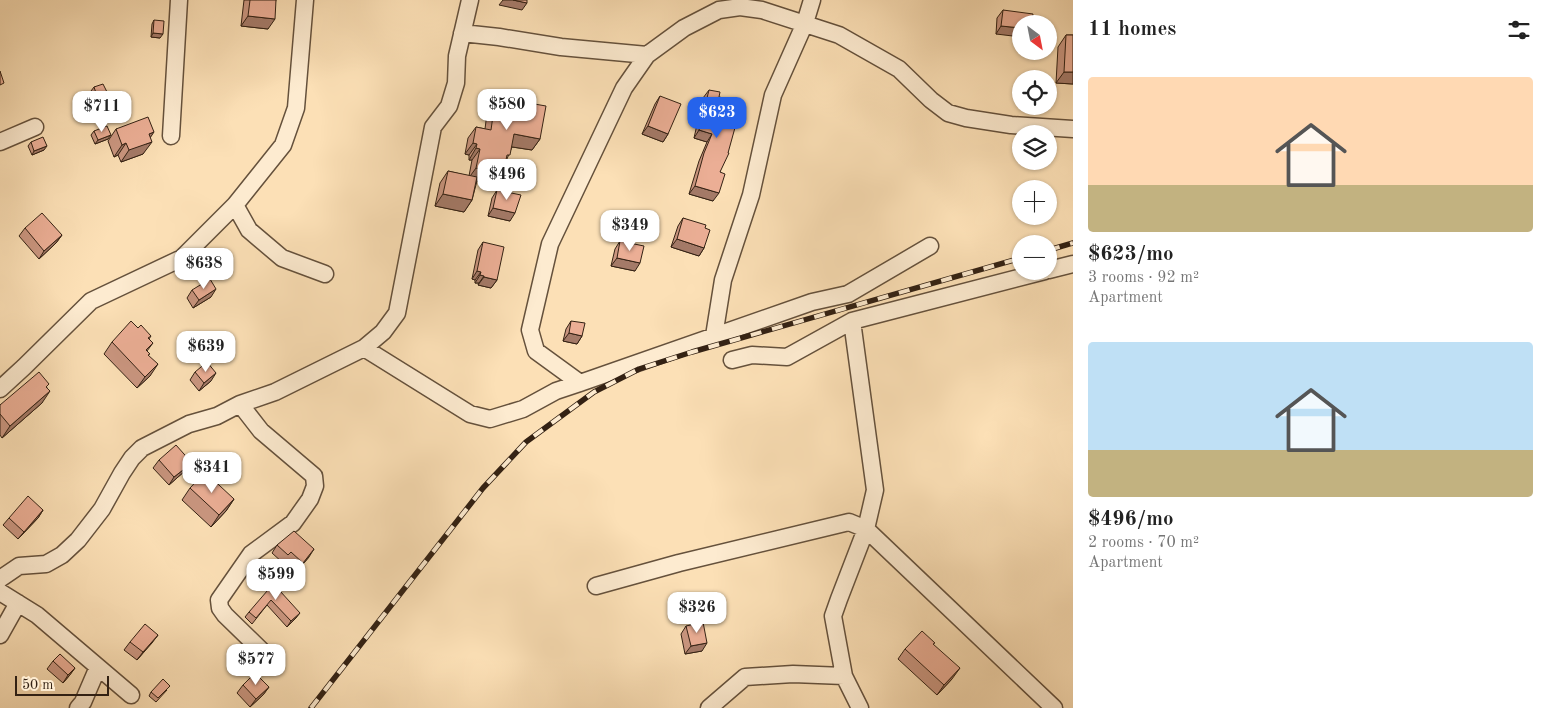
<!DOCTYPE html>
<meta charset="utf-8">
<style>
:root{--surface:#fff;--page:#f2f2f2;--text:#222;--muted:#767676;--accent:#2563eb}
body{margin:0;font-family:"Old Standard TT",serif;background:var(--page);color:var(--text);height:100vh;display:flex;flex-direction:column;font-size:19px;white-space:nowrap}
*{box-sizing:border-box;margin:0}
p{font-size:16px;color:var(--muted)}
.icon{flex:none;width:28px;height:28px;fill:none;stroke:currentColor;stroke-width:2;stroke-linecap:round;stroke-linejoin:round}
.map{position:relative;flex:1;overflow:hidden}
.panel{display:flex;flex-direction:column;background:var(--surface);width:475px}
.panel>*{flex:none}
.needle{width:32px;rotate:148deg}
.fabs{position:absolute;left:1012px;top:15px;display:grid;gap:10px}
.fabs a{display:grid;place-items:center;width:45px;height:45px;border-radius:50%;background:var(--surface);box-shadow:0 1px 4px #0004;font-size:25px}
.scale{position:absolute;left:15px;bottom:12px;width:94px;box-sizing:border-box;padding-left:5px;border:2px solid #332113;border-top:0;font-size:14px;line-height:18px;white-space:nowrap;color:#332113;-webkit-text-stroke:4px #fdebd0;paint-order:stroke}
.price{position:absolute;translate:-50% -42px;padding:0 11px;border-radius:10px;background:#fff;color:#222;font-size:16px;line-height:32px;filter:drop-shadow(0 1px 2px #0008)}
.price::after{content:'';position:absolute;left:50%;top:30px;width:15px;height:11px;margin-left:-8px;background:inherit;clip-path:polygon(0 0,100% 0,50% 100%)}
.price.active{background:var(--accent);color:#fff}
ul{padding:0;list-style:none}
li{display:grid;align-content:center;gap:10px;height:265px;padding:0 15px}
li span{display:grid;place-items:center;height:155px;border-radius:5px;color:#555}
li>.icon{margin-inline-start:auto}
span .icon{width:90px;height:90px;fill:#fffc;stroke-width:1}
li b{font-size:21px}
h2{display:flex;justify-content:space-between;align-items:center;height:60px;padding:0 15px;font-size:21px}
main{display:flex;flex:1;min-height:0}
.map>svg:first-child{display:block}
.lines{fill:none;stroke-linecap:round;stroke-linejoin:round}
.minor-casing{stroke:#65513c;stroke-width:19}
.minor{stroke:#fdebd0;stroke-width:16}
.rail-casing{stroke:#332113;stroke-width:5.5}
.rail{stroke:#fdebd0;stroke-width:4;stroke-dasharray:11;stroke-linecap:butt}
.wall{fill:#ca9680;stroke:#332113}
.shaded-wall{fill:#a47a68;stroke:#332113}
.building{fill:#ebae95;stroke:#332113}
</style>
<main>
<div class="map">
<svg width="1073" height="708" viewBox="0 0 1073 708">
<rect width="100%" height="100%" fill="#fce0b6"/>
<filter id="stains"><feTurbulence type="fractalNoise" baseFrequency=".004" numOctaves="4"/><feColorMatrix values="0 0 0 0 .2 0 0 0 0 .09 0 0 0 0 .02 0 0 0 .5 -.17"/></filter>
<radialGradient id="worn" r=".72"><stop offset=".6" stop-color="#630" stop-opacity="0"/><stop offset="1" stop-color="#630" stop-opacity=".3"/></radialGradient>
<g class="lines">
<defs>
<path id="minor" d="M462 33 499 37 561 47 647 55
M171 136 179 0
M0 142 35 127
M235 205 249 230 282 258 325 274
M1049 270 1073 264
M852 321 875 490 866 529 839 599 833 616 844 676 860 708
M714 336 723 280 751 195 773 95 805 23 812 0
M364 348 470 414 490 419 523 409 556 391 580 383 812 302 848 294 930 246
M732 360 752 355 787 357 852 321 1045 271
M580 383 536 351 530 330 550 244 624 88 647 55 684 28 719 10 740 7 762 10 839 35 899 69 931 100 948 113 966 118 1011 125 1073 129
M0 389 24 367 91 301 182 258 235 205 283 145 296 108 305 0
M240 404 261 431 314 476 315 486 310 499 293 523 251 554 219 600 220 608 225 615 263 652
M0 579 19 566 46 564 62 555 78 540 102 509 122 473 132 458 142 448 189 424 217 416 240 404 275 392 364 348 383 332 397 313 433 127 449 106 456 83 457 56 470 0
M596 586 679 563 849 522 866 529 1054 708
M0 592 37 615 131 695
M0 635 18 603
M78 708 83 702 98 667
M709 708 745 677 793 674 844 676"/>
</defs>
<use href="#minor" class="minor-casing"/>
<use href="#minor" class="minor"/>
<defs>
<path id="rail" d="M1049 250 1073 243
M311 708 483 488 526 442 594 392 639 369 692 352 1021 258"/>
</defs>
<use href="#rail" class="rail-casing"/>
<use href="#rail" class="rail"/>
</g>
<path class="wall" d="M244 0H276L268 29 241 26Z
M1003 10 1032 24 996 34 997 18Z
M154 20 160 38 151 37 152 24Z
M1066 35H1073V84L1056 83 1058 47Z
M94 87 107 92 104 96 94 100 91 91Z
M709 90 719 97 720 172 713 201 689 194 699 161 707 142 694 138 703 98Z
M496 94 517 101 540 139 532 150 512 147 496 185 477 181 472 200 464 212 435 206 440 183 448 171 469 176 472 160H469V155L465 154 468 138 476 127 485 129 488 105Z
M660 96 668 134 663 142 642 134 655 104Z
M116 129 150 138 143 154 121 162 118 155 114 157 108 141Z
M94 131 108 139 95 144 91 135Z
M31 142 44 150 32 155 28 146Z
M497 190 510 221 488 216 492 198Z
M683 218 705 228 704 248 699 256 671 247 678 226Z
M25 228 62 235 56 243 39 259 19 236Z
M620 241 635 271 611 266 615 249Z
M483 242 497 280 491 288 478 285 479 283H475V280L472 279 478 250Z
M192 290 211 297 193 308 187 298Z
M571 321 582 336 577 344 563 341 566 329Z
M138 328 151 336 149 339 153 343 147 351 148 355 150 376 137 388 104 354 112 342Z
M195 372 211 381 199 391 190 380Z
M47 387 42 403 2 438 0 435V405Z
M159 460 186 470 169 485 153 468Z
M190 488 234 499 226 511 211 527 182 500Z
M43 510 38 518 18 539 3 525 9 518Z
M277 545 309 557 297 571 285 560 283 563 272 553Z
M280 591 296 618 287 627 267 605 252 624 245 617 249 612Z
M686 626 702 651 685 654 681 634Z
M158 635 137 660 124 650 130 642Z
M905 649 952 679 937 695 898 659Z
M53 661 75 668 69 676 63 683 47 669Z
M243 685 269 687 263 695 250 707 237 693Z
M167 690 156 702 149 696 151 692Z"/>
<path class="shaded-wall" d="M503 0H513L527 3 522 10 499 5Z
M248 16 275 19 268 29 241 26Z
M1001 26 1021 28V37L996 34Z
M153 33 163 34 160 38 151 37Z
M1064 72H1073V84L1056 83Z
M107 92 104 96 94 100 97 96Z
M648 126 668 134 663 142 642 134Z
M699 130 712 134 707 142 694 138Z
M154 132 146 144 152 142 143 154 121 162 129 150 149 134Z
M514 134 540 139 532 150 506 146Z
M111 135 108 139 95 144 98 140Z
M126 143 118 155 114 157 122 145Z
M473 143 477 144 469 155 465 154Z
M47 146 44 150 32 155 34 151Z
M476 148 480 149 472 160H469Z
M476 168 503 174 496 185 468 179Z
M695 186 719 193 713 201 689 194Z
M443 194 472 200 464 212 435 206Z
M493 208 515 213 510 221 488 216Z
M62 235 56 243 39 259 44 251Z
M677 239 704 248 699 256 671 247Z
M617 258 640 263 635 271 611 266Z
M477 271 481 272 475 280 472 279Z
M480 275 484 276 479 283H475Z
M484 277 497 280 491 288 478 285Z
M216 289 211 297 193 308 199 300Z
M569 333 582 336 577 344 563 341Z
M158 364 150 376 137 388 145 377Z
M216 373 211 381 199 391 204 383Z
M50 391 42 403 2 438 10 426Z
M192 463 186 470 169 485 174 477Z
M234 499 226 511 211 527 219 515Z
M43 510 38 518 18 539 24 532Z
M314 549 309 557 297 571 303 563Z
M300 613 296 618 287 627 291 621Z
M158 635 152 643 137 660 143 652Z
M707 643 702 651 685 654 691 646Z
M75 668 69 676 63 683 68 675Z
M960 668 952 679 937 695 944 685Z
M269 687 263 695 250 707 256 699Z"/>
<path class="building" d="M250 0H276L275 19 248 16Z
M513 0H527V3Z
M1003 10 1033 14 1032 24H1021V28L1001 26Z
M154 20 164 21 163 34 153 33Z
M1066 35H1073V72H1064Z
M0 71 4 83 0 85Z
M103 84 107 92 97 96 94 87Z
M709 90 720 92 719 97 739 101 735 124H736L728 153H729L720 172 725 174 719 193 695 186 704 153 712 134 699 130Z
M496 94 517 97V101L546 106 540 139 514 134 510 155H507L503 174 476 168 480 149 476 148 477 144 473 143 476 127 491 130Z
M660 96 681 104 668 134 648 126Z
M148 117 154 132 149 134 152 142 129 150 126 143 122 145 116 129Z
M107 126 111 135 98 140 94 131Z
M43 137 47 146 34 151 31 142Z
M448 171 477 177 472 200 443 194Z
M497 190 521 195 515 213 493 208Z
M42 213 62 235 44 251 25 228Z
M683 218 706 225 705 228 710 230 704 248 677 239Z
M620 241 644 246 640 263 617 258Z
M483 242 504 247 497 280 484 277V276L480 275 481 272 477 271Z
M210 279 216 289 199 300 192 290Z
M131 321 138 328 141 325 151 336 148 338 153 343 146 350 150 354 148 355 158 364 145 377 112 342Z
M571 321 585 323 582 336 569 333Z
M207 362 216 373 204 383 195 372Z
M39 372 49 384 46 387 50 391 10 426 0 414V405Z
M176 445 192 463 174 477 159 460Z
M205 472 234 499 219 515 190 488Z
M28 496 43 510 24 532 9 518Z
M294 531 314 549 303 563 291 552 288 555 277 545Z
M280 576 286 581 280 591 300 613 291 621 271 600 256 618 249 612Z
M703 622 707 643 691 646 686 626Z
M145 624 158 635 143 652 130 642Z
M922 631 935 643 933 644 960 668 944 685 905 649Z
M60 654 75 668 68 675 53 661Z
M255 673 269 687 256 699 243 685Z
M163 679 170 686 158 698 151 692Z"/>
<rect width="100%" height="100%" filter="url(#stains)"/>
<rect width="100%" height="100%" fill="url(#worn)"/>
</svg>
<div class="fabs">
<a><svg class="needle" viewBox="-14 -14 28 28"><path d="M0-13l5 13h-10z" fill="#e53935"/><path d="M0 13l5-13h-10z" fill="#767676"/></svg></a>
<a><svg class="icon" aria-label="locate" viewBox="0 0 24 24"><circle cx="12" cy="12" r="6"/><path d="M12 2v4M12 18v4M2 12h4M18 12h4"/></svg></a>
<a><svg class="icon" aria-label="layers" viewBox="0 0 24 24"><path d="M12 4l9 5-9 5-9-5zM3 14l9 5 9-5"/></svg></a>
<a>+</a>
<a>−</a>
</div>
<div class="scale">50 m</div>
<b class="price" style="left:507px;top:131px">$580</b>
<b class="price" style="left:102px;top:133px">$711</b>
<b class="price active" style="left:717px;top:139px">$623</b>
<b class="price" style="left:507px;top:201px">$496</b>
<b class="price" style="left:630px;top:252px">$349</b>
<b class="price" style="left:204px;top:290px">$638</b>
<b class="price" style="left:206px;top:373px">$639</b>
<b class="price" style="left:212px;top:494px">$341</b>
<b class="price" style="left:276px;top:601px">$599</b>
<b class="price" style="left:697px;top:634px">$326</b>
<b class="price" style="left:256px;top:686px">$577</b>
</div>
<section class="panel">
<h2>11 homes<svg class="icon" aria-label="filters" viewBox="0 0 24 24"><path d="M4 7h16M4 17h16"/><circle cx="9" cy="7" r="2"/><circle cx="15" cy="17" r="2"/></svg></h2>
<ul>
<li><span style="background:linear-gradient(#ffd9b3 70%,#c2b280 0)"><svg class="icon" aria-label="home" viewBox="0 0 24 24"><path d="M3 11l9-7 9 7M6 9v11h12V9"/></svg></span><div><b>$623/mo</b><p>3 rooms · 92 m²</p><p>Apartment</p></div></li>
<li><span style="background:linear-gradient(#bfe0f5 70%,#c2b280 0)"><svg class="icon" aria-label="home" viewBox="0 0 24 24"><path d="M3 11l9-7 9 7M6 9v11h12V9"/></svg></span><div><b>$496/mo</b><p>2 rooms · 70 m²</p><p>Apartment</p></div></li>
</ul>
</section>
</main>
